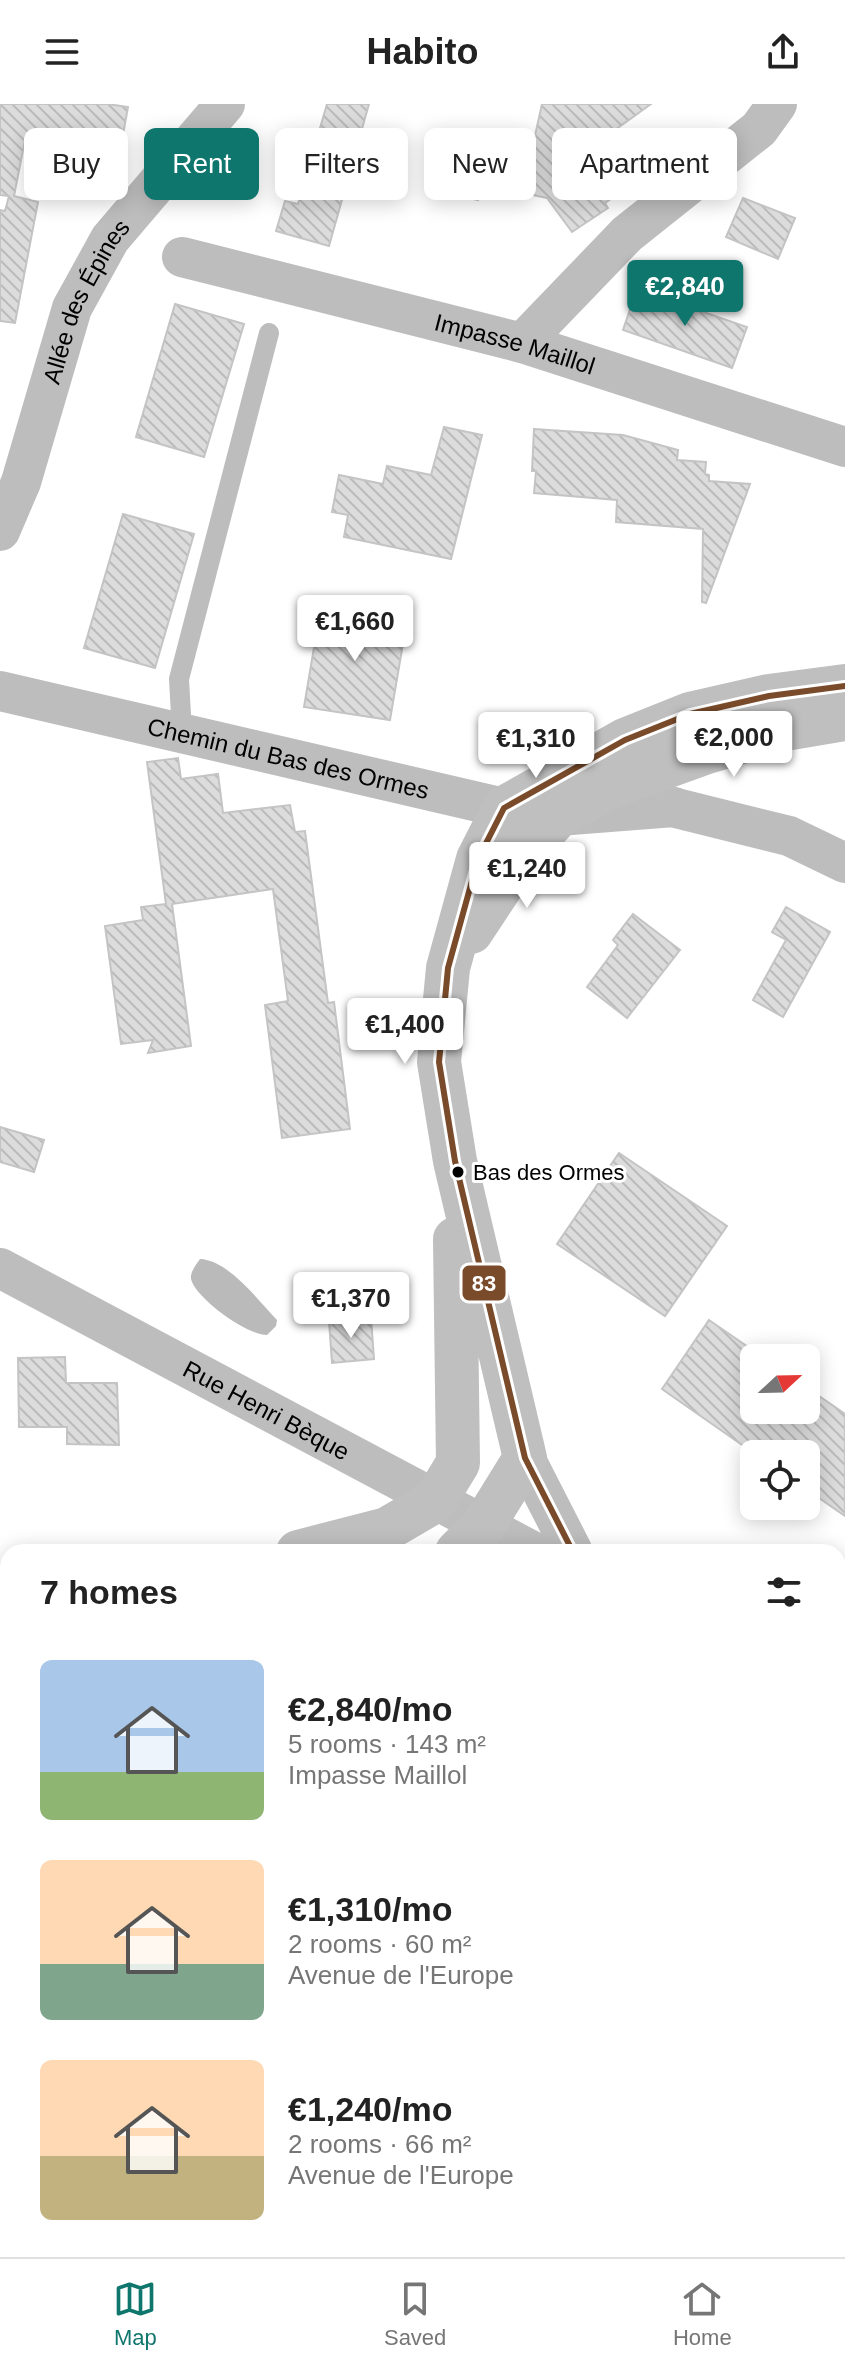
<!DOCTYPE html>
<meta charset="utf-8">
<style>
:root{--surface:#fff;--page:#f2f2f2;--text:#222;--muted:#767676;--line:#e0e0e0;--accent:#0f766e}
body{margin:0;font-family:Helvetica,sans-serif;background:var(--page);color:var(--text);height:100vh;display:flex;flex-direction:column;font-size:30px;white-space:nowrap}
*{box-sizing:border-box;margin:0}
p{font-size:26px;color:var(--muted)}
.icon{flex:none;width:44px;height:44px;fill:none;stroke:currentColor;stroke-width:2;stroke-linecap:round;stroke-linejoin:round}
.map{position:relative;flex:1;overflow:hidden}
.side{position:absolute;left:0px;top:1440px;width:846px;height:714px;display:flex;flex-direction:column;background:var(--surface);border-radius:24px 24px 0 0;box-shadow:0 4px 20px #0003}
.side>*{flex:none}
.guide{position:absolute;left:24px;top:24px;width:798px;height:72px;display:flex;gap:16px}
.needle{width:52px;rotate:68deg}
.controls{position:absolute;left:740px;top:1240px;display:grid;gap:16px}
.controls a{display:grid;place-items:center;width:80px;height:80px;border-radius:12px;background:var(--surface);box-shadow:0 4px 20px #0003;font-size:40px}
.price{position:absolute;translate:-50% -68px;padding:0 18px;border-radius:8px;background:#fff;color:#222;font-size:26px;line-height:52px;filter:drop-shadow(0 2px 4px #0008)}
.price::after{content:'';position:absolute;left:50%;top:48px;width:24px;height:18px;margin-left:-12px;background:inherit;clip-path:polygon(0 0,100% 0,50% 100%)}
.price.selected{background:var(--accent);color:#fff}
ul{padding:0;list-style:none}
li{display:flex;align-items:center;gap:24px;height:200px;padding:0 40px}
li span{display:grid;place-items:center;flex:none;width:224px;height:160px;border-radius:12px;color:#555}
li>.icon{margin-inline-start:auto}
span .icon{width:96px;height:96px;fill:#fffc;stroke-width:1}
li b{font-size:34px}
h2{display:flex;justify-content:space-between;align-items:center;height:96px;padding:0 40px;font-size:34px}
.tag{padding:0 28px;border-radius:12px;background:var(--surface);box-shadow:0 4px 20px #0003;font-size:28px;line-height:72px}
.tag.selected{background:var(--accent);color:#fff}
header{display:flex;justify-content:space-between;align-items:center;height:104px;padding:0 40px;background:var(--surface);font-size:36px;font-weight:800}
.menu{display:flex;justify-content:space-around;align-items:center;height:112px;border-top:2px solid var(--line);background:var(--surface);font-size:22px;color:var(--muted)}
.menu a{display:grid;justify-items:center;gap:4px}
.menu .selected{color:var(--accent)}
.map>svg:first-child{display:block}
.water{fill:#bababa}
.building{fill:url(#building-back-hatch);stroke:#c4c4c4;stroke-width:2}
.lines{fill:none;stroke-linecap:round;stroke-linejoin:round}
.primary-casing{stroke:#dbdbdb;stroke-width:48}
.lane{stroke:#bdbdbd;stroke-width:20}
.street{stroke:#bdbdbd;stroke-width:40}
.secondary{stroke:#bfbfbf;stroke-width:44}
.primary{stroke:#bdbdbd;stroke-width:44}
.bus-1-casing{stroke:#fff;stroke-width:12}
.bus-1{stroke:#7a4b2a;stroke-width:6}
.bus-dot{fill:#000;stroke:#fff;stroke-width:3}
.labels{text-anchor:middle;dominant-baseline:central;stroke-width:6;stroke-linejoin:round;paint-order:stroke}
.bus-label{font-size:22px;fill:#000;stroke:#fff;text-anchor:start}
.street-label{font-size:24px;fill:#000;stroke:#fff}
.line-badge{stroke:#fff;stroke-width:3}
.badge-label{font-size:22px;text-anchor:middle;font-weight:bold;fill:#fff}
</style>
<header><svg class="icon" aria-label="menu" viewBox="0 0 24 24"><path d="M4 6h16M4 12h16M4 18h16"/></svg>Habito<svg class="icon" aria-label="share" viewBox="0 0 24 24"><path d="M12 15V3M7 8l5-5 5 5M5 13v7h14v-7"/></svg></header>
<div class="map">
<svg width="845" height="2153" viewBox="0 0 845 2153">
<defs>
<pattern id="building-back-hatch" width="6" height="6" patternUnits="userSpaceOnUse" patternTransform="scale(2)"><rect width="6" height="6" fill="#dcdcdc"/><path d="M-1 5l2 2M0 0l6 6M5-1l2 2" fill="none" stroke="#bbb"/></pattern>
</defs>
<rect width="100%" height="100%" fill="#fff"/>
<path class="water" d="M200 1155C228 1156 258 1196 277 1216L276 1222 267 1231C247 1231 200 1197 192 1178 188 1170 196 1161 200 1155Z"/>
<path class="building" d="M0 0H108L128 3 120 47 54 36 53 41 25 36 14 92 38 98 15 219 0 217V106L5 107 9 92 0 91Z
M327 0H369L329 142 276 127 285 97 298 100Z
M542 0H651L590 44 622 87 605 99 608 104 572 128 547 94 483 81 478 96 437 87 451 27 532 45Z
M743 94 795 114 778 155 726 133Z
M637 185 747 223 732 264 623 226Z
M175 200 244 220 204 353 136 333Z
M444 323 482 331 451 455 344 433 348 411 332 408 339 371 383 380 387 362 431 371Z
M534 325 623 331 678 346 677 356 706 358 705 370 709 371V377L750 380 706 499 702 498 703 425 616 418 617 396 534 389 536 367H532Z
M123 410 194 430 155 564 84 544Z
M321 502 407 516 390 616 304 603Z
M178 654 181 675 218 670 223 709 290 701 295 728 305 727 328 899 334 898 350 1025 282 1034 265 901 288 897 273 785 172 800 191 942 148 949 153 936 121 940 105 822 143 816 141 803 166 800 147 658Z
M786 803 830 828 783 913 753 896 786 836 772 828Z
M633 810 680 846 627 914 587 883 618 841 613 836Z
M0 1023 44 1036 34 1068 0 1058Z
M619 1049 727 1122 665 1212 557 1140Z
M371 1214 374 1255 332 1259 329 1217Z
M709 1216 764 1254H754V1306H806V1283L845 1310V1412L806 1385V1350H755L662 1285Z
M65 1253 66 1279H117L119 1341 67 1340V1323H19L18 1254Z"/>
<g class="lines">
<defs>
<path id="primary" d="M0 1573 8 1571
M0 1642H8
M838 1732 845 1736
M838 1806 845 1809"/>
</defs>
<use href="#primary" class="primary-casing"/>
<path class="lane" d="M182 629 179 575 269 229
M0 2018 8 2015"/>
<g class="street">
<path id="s1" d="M182 153 522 239 845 343"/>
<path d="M522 239 627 130 759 25 777 0"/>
<path id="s2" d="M0 427 21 378 72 204 110 135 225 0"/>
<path id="s3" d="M0 587 504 704 558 712 674 703"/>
<path d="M648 697 789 732 845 759"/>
<path id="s4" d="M0 1164 534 1448"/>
<path d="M525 1354 573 1448"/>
<path d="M838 1631 845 1635"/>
<path d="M173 2153 174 2146"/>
</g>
<path class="secondary" d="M471 828 516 760 558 712 610 683 704 649 785 625 845 615
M298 1448 387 1425 435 1397 458 1359 455 1135
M457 1448 483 1422 525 1354 455 1057 439 958 448 864 478 755 504 704 625 636 690 610 769 592 845 582
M0 1503 8 1502"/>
<use href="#primary" class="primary"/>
<defs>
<path id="bus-1" d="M573 1448 525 1354 455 1057 439 958 448 864 478 755 504 704 625 636 690 610 769 592 845 582"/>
</defs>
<use href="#bus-1" class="bus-1-casing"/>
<use href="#bus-1" class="bus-1"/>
</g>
<circle class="bus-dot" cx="458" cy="1068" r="7"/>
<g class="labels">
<g class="bus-label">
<text x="473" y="1068">Bas des Ormes</text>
</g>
<g class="street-label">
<text stroke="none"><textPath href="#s2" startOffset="246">Allée des Épines</textPath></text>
<text stroke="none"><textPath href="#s1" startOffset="344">Impasse Maillol</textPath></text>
<text stroke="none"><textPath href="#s3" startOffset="296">Chemin du Bas des Ormes</textPath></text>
<text stroke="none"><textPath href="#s4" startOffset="302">Rue Henri Bèque</textPath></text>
</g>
</g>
<rect class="line-badge" x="461" y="1160" width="46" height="38" rx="8" fill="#7a4b2a"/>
<g class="badge-label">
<text x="484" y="1187">83</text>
</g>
</svg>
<div class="controls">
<a><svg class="needle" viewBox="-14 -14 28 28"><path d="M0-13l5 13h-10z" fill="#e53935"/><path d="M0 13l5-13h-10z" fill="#767676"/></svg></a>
<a><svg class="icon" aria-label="locate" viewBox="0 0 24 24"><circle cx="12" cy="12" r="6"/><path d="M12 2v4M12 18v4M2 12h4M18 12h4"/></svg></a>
</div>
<b class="price selected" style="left:685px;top:224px">€2,840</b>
<b class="price" style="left:355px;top:559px">€1,660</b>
<b class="price" style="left:734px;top:675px">€2,000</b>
<b class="price" style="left:536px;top:676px">€1,310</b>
<b class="price" style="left:527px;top:806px">€1,240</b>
<b class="price" style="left:405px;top:962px">€1,400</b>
<b class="price" style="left:351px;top:1236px">€1,370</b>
<div class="guide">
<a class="tag">Buy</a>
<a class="tag selected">Rent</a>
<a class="tag">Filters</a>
<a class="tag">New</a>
<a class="tag">Apartment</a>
</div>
<section class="side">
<h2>7 homes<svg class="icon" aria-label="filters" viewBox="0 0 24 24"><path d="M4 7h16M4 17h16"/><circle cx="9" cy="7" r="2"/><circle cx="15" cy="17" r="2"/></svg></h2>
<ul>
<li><span style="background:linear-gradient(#a9c7e8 70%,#8fb573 0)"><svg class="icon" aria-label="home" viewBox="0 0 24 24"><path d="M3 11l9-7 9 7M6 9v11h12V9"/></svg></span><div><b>€2,840/mo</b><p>5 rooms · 143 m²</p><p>Impasse Maillol</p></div></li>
<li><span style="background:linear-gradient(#ffd9b3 65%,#7fa58c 0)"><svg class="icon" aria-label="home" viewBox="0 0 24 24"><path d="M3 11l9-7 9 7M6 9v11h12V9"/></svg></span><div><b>€1,310/mo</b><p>2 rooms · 60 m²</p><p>Avenue de l'Europe</p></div></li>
<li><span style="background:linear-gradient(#ffd9b3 60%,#c2b280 0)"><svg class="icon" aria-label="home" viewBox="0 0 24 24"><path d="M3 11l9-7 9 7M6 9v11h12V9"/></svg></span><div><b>€1,240/mo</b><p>2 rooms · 66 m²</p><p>Avenue de l'Europe</p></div></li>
</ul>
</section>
</div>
<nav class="menu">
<a class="selected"><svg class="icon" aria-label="map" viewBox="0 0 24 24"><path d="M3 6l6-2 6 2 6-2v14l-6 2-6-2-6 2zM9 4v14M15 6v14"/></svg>Map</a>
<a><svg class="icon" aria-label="saved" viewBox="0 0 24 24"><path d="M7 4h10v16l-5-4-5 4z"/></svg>Saved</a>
<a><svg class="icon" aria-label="home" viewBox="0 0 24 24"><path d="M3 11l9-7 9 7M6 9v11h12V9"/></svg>Home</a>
</nav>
